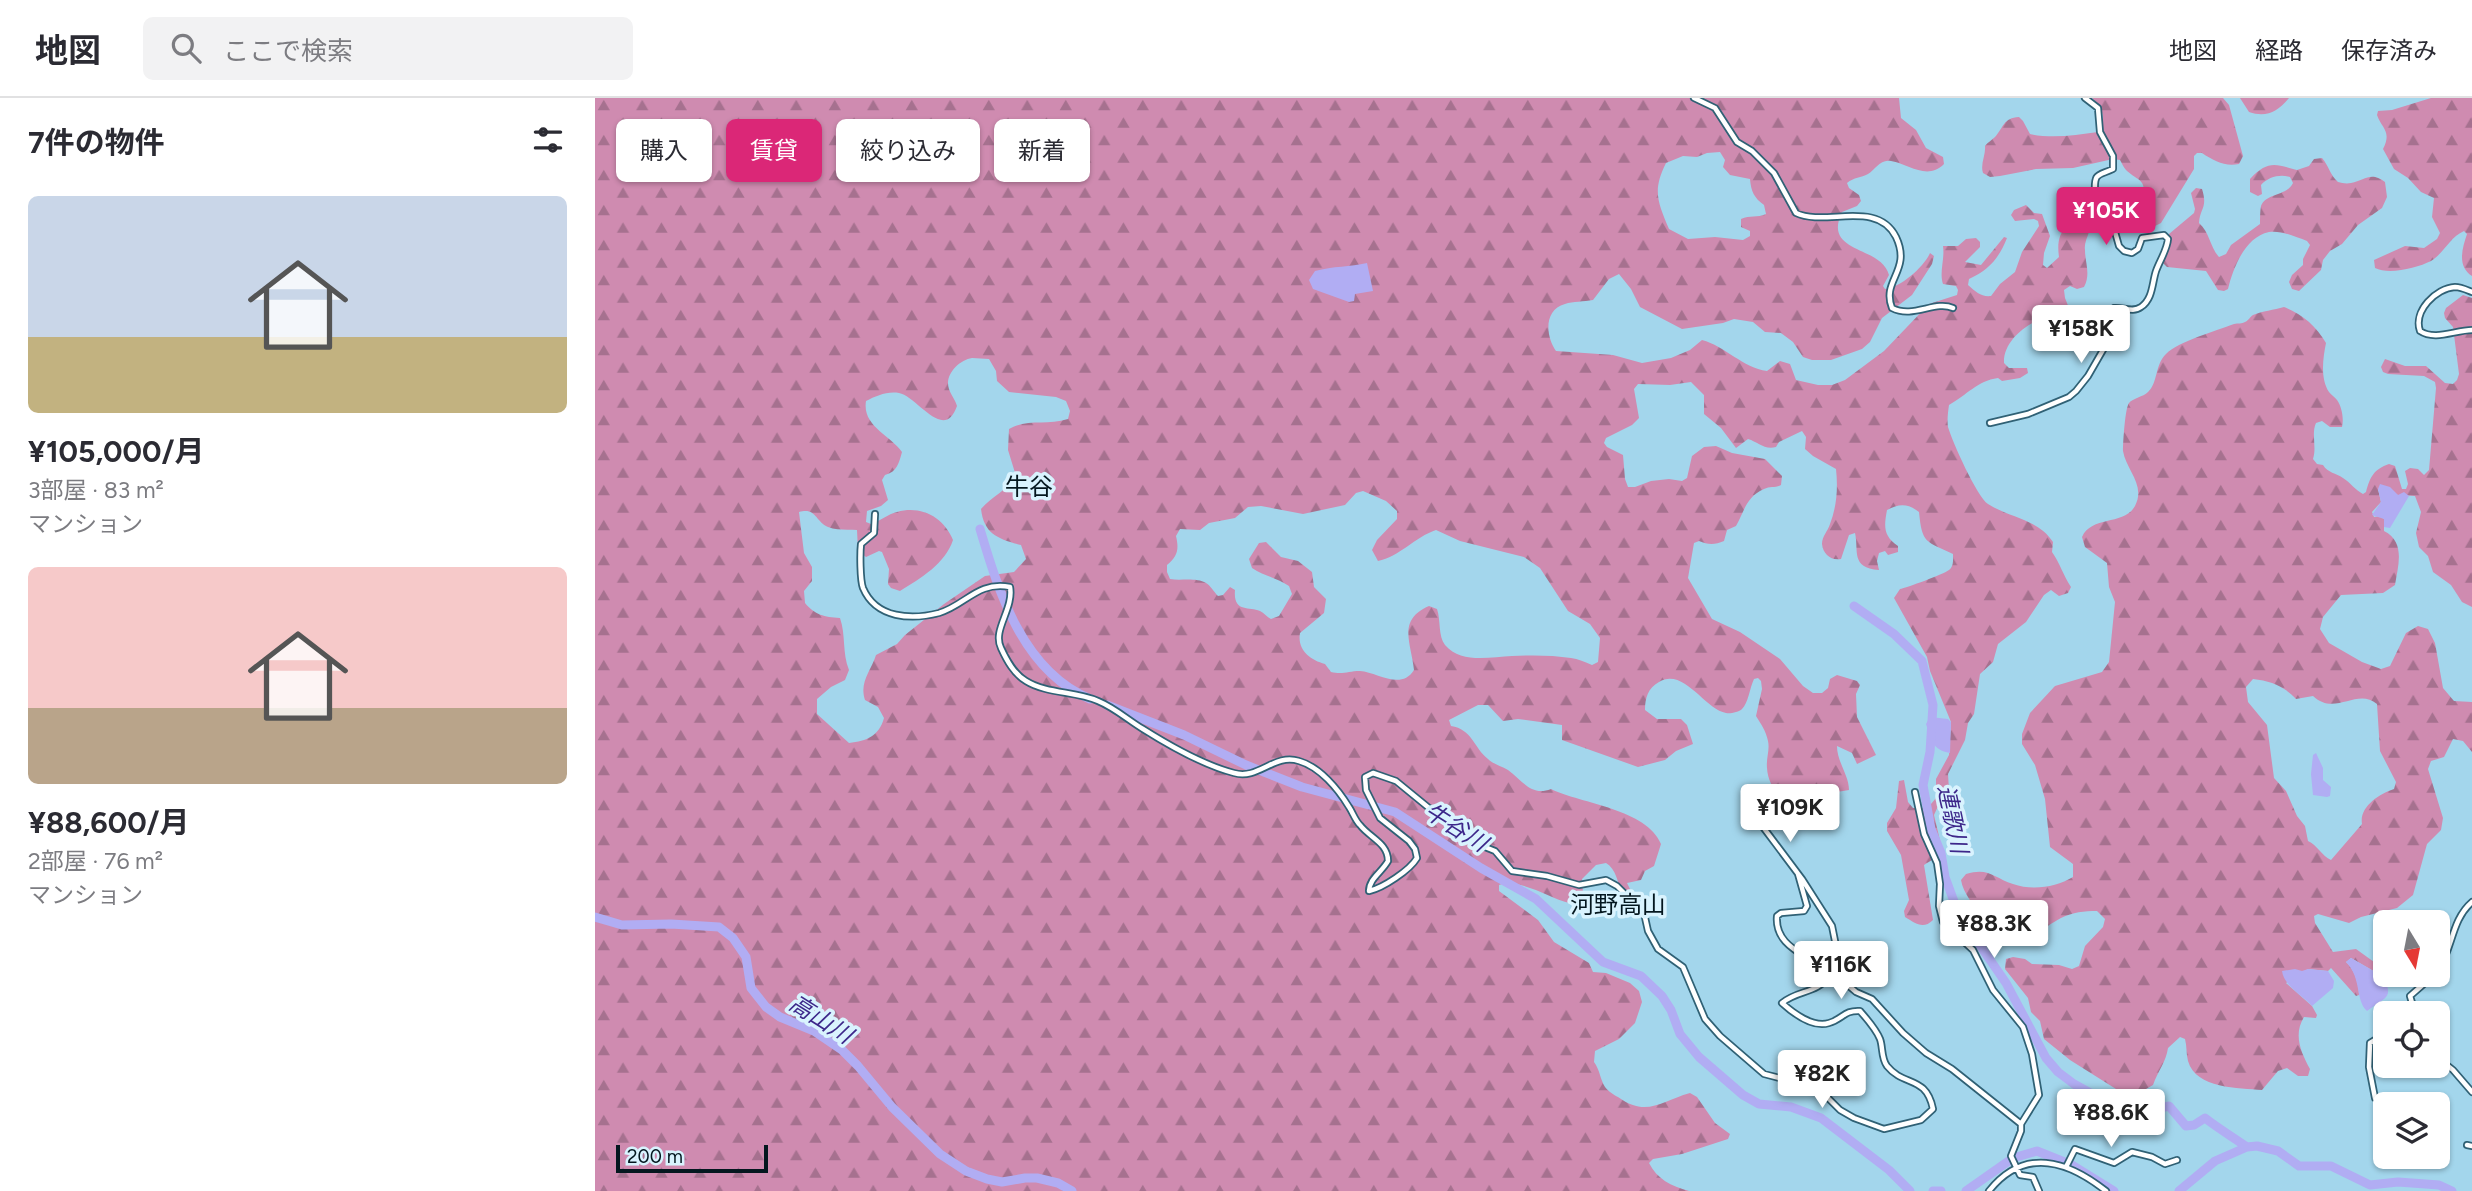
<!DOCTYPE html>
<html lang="ja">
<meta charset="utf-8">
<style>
:root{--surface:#fff;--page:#f2f2f3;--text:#2b2b33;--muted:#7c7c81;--line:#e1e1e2;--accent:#db2777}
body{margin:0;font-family:Figtree,"Noto Sans JP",sans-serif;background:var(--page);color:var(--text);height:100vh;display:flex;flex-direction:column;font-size:26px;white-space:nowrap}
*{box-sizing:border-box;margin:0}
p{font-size:23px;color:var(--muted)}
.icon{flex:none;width:38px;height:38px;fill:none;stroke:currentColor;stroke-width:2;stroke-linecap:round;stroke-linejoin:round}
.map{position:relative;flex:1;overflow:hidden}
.sheet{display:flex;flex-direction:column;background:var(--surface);width:595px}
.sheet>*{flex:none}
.guide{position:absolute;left:21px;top:21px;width:665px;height:63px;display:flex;gap:14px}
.needle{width:46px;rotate:170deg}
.controls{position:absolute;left:1778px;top:812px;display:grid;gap:14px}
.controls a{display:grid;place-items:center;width:77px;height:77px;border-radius:10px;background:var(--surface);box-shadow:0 2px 5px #0004;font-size:35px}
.scale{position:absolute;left:21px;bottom:18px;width:152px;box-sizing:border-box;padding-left:7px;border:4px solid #04171f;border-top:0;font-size:19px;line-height:24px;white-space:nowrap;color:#04171f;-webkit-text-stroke:5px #d9f3fe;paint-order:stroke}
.price{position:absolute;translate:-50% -60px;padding:0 16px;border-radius:7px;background:#fff;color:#222;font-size:23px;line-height:46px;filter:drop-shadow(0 2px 4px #0008)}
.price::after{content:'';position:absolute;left:50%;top:42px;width:21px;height:16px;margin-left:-10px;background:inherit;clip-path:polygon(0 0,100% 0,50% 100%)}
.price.current{background:var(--accent);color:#fff}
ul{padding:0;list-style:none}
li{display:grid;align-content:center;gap:14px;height:371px;padding:0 28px}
li span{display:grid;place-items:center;height:217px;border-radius:10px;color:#555}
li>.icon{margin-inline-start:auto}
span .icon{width:126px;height:126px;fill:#fffc;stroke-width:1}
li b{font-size:30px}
h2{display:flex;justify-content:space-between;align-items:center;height:84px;padding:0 28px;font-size:30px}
.pill{padding:0 24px;border-radius:10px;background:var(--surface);box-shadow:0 2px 5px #0004;font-size:24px;line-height:63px}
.pill.current{background:var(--accent);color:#fff}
header{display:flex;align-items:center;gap:42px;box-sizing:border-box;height:98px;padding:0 35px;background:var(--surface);border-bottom:2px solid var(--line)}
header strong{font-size:33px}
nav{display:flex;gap:38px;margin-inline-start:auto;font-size:24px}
.search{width:490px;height:63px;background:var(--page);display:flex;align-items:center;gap:18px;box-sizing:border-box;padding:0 24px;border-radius:10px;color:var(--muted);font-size:26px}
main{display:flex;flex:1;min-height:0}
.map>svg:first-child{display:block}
.forest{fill:url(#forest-firs);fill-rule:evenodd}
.water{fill:#b1adf3}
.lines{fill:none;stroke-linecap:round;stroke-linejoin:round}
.river{stroke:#b1adf3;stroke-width:9}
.street-casing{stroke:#306175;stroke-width:8}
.street{stroke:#fff;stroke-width:4.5}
.labels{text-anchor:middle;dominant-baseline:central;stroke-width:7;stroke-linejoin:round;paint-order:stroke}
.water-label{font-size:23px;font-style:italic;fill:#3d278a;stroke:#d9f3fe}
.quarter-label{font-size:24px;fill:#04171f;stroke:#d9f3fe}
</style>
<header>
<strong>地図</strong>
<div class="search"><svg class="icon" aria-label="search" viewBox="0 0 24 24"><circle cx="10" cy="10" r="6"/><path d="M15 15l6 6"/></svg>ここで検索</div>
<nav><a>地図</a><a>経路</a><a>保存済み</a></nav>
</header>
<main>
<section class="sheet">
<h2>7件の物件<svg class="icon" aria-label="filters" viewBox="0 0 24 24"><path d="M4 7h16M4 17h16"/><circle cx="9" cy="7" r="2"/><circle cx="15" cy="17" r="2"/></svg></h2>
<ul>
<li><span style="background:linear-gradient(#c9d6e8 65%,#c2b280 0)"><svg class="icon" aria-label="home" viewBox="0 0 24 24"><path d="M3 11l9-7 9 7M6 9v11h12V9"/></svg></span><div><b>¥105,000/月</b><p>3部屋 · 83 m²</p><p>マンション</p></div></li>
<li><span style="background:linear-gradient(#f6c9c9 65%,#b9a48a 0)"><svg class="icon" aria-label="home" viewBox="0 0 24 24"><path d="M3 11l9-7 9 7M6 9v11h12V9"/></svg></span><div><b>¥88,600/月</b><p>2部屋 · 76 m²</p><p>マンション</p></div></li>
</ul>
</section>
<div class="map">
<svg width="1877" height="1093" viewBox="0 0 1877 1093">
<defs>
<pattern id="forest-firs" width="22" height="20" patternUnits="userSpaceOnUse" patternTransform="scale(1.75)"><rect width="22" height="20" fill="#cf8bb0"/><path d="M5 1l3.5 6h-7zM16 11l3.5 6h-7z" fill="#a6718f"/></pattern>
</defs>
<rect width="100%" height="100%" fill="#a3d6ec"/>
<path class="forest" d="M0 0H1304L1306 20 1321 32 1331 50 1348 59 1349 66C1332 83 1314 66 1296 63 1285 61 1281 71 1273 76 1266 80 1259 79 1252 85L1254 90 1264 97 1266 103 1262 108 1247 114C1227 156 1286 147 1294 177L1288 188 1290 191C1305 190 1329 169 1335 155L1339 158 1337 166 1317 197 1287 220 1275 244 1267 251 1236 262H1217L1208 259 1198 244 1186 235 1170 234 1158 224 1139 221 1128 225 1087 231 1045 209 1036 191 1024 176 1014 181 998 202C989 204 978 203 970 206 948 212 951 239 961 253L1018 257 1047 265 1076 260 1095 252 1107 242C1130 248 1148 270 1172 273L1185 263 1195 266 1201 282 1223 287H1237L1250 282 1289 253 1334 206 1362 197 1363 192 1361 188 1348 186C1344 174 1350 161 1348 148H1363L1371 141 1381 140 1385 144V149L1370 164 1386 167 1409 139 1412 140C1404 160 1394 172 1374 181L1373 187C1381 194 1386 199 1396 198L1405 186 1420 174 1427 154 1444 128 1443 123 1439 121 1420 123 1416 117 1419 112 1431 107 1439 115 1447 116 1455 138 1449 155 1448 167 1452 170 1464 159C1460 132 1473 121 1499 122L1501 130 1494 134C1492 140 1489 146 1490 152 1490 165 1496 176 1489 189L1482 191 1475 188 1469 192 1470 200 1476 215 1473 218H1467L1462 215C1440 220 1408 239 1409 265L1414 270H1432L1433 275 1425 280 1407 283 1403 280C1382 283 1372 297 1354 307 1353 314 1352 322 1353 329 1357 343 1382 399 1393 406 1415 420 1443 421 1458 444L1457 454C1465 465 1468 477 1476 489L1473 495 1464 498 1456 492 1449 497 1431 524 1403 546 1398 564 1385 576 1379 616 1373 625 1370 642 1353 676 1354 692 1349 695 1339 717 1348 755 1329 767 1338 822C1328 832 1320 825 1310 819L1309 813 1314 802 1306 757 1292 733V725L1301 710 1304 683 1309 682 1313 704 1318 710H1328L1336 706 1341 700V681L1354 657 1356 624 1335 573 1332 559 1299 500 1305 491C1311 490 1349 476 1354 472 1359 468 1358 461 1358 456 1331 443 1327 446 1324 414 1312 405 1304 406 1292 412 1289 428 1288 438 1303 448V454L1293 457 1290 453 1284 455 1282 463 1284 472C1255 470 1264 452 1260 435L1254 437 1246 461C1236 463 1228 456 1227 446 1227 438 1233 433 1235 426 1242 408 1243 389 1241 371L1218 358 1210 351 1211 339 1207 333 1184 344 1181 349C1169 352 1163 344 1153 341L1141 350 1126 330 1109 316V297L1096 284 1075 287 1043 286 1039 291 1044 320 1037 327 1011 340 1009 345 1012 349 1028 357 1030 381 1033 389H1040L1056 383 1074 381 1087 383 1092 380 1097 358 1109 349 1121 348 1137 355 1170 361 1187 378 1186 387C1180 390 1175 388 1169 391 1151 399 1150 412 1141 428L1132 432 1129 443C1120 447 1113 447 1104 443L1099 445 1093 480 1117 521 1145 534 1185 561 1208 588 1218 595H1227L1233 590 1235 581 1242 577 1262 583 1265 587 1261 596 1262 619 1281 657 1262 666 1257 655 1242 648C1242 664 1254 677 1254 692L1242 694 1235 717C1225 720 1218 717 1208 713 1190 706 1173 691 1172 670 1171 660 1175 652 1173 643 1171 633 1166 626 1161 618L1167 591 1166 583 1163 580 1159 581C1155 589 1153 606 1147 611 1144 614 1135 616 1131 615 1110 612 1089 569 1064 584 1053 590 1050 600 1050 612L1062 621H1086L1092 627 1098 646 1081 653 1070 662 1043 669 967 642V627L923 621 908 623 893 607H883L854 622 856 628C877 631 879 650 893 661 898 666 906 668 913 672 927 682 936 699 956 691 987 706 1052 711 1066 746L1059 768 1050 773 1046 782 1032 785 1036 793 1032 796 1026 795C1023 784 1021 771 1011 765L1001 767 987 781 988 796 981 804 974 805C954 800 925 780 904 787V793L943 822 959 844 994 865 998 874 1011 875 1035 885 1044 893 1047 904 1040 925 1024 941 1000 953 999 964C1005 972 1005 981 1010 989 1013 993 1019 997 1023 999 1052 1020 1066 1003 1095 995L1102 999 1120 1025 1135 1036 1133 1041 1087 1056 1058 1061 1054 1065C1062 1081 1076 1088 1094 1093H0ZM1125 54 1130 62 1128 69 1135 77 1155 81C1156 93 1159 100 1169 107L1171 116C1162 120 1155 117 1146 121V129L1155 133V138L1148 142 1120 139 1093 141 1074 131C1063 104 1057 93 1071 65L1088 58 1102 59 1112 55ZM377 260 394 261 401 273 402 283 414 294 461 299 471 303 475 313 473 321C451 328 433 320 414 331L413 352 421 378C412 393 397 398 386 411 389 436 403 441 426 447L431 461 419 474 390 478 349 506 310 537 302 546 281 557C276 573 264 584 270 602L283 609 289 620C284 638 272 643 254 645L222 616V601L236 589 250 582 254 572C247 555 251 537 245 520 229 519 220 517 210 505L209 493 217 483V469L209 455 204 414C221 409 220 423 233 429 242 433 253 431 262 432L263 453 271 459 284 453 287 454 294 471 293 486 296 490 305 493C326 480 350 466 358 442 349 420 327 407 302 414 293 416 285 423 276 426L271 424 272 413 286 408 293 402 287 382 290 377C302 374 304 365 307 354 295 337 267 328 271 303 281 298 292 293 304 295 322 298 349 345 362 308 360 301 356 297 354 291 349 277 364 262 377 260ZM768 393 791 403 802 413V421L782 442 777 452 783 463C804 459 820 439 841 432L865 443 929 459 945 470 973 513 995 526 1005 540 1003 564 997 567C990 564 983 561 976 560 958 557 935 557 917 558 895 559 866 566 850 547 843 538 846 523 842 511L834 508C802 522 816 544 819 572 806 593 782 574 765 573 753 573 748 577 736 574L730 566C715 562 702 552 705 535L729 515 731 501 719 489 717 474 703 463 686 459 671 444 664 445 654 461 657 470C669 478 682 480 694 488L697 496 684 518 676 521C672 519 669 515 665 513 654 508 638 515 640 492L635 489 628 497 623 498C619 494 615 487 611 485 601 479 586 483 575 481L572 474V467C583 458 584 451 581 438L585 431 605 432 614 425 640 420 653 409 666 408 708 416 750 407 761 395Z
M1497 0H1628L1634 7 1648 58 1644 66C1630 69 1619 63 1607 55H1602L1599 58V71L1566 125 1554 131 1543 130 1536 124 1531 95 1536 93 1543 102 1548 98C1552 81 1541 82 1531 72 1528 69 1527 65 1525 62L1518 61 1478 70 1441 71 1405 78 1395 79 1388 75C1385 66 1391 57 1390 48 1393 44 1397 42 1400 39 1409 29 1408 20 1424 19L1428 23 1435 36C1458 41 1480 37 1503 34 1512 21 1508 10 1497 0Z
M1645 0H1694C1683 13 1672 20 1654 14Z
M1836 0H1877V178C1862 168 1867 151 1872 136L1869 133C1855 139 1849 155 1836 163 1822 170 1794 177 1780 170L1779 162 1810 148 1829 150 1842 141 1845 135 1837 119 1839 100 1826 94 1813 80 1799 71 1788 51C1797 33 1787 31 1782 17L1783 13 1797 12Z
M1727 60C1734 68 1735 77 1743 84 1747 85 1751 86 1756 85 1770 82 1776 73 1790 84L1792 99 1787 110 1763 127 1747 146 1735 153 1728 162 1726 172 1704 193 1697 191 1694 184 1697 177 1708 167V161L1715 147 1712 143C1701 139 1686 132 1674 134 1650 139 1638 170 1633 191L1629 193 1623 192 1611 173 1572 169 1566 163 1574 136 1599 115 1600 111 1596 95 1601 90 1607 91C1613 110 1605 110 1604 125 1615 135 1615 149 1624 159L1631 156 1636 147 1665 126C1665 120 1665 113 1666 108 1671 95 1692 98 1698 85L1695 79C1685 76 1673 79 1666 87L1667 96 1663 98 1655 94V81C1673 62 1680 66 1702 72L1714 68 1719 61Z
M1868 197 1877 200V509L1867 504 1856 487 1838 474 1833 458 1824 449 1821 435 1826 414 1820 398 1803 397 1783 391 1786 404 1777 414 1779 419 1785 418 1789 421V433C1811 444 1803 468 1800 487L1788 495 1746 497 1728 519 1725 531 1734 545 1767 564 1786 571 1795 568 1811 535 1823 528 1833 531 1840 545 1848 590 1859 603 1877 604V654L1868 643 1858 641 1849 659 1836 663 1833 671 1848 720 1846 732 1832 746 1818 797 1802 810 1766 819 1754 825 1723 816 1719 818 1720 825 1738 854 1761 851 1786 869 1787 875H1782L1756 860 1751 864C1760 872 1764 886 1764 897L1761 898 1736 870 1733 873 1713 871 1691 885 1717 908 1722 917 1721 920 1709 919C1698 937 1706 954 1715 971L1713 978H1703L1692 970 1683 973 1667 992C1644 990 1601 991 1593 963 1591 956 1592 948 1590 941L1585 939 1573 950C1571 964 1563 973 1558 987L1551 991 1534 993 1521 991 1475 962 1449 941 1445 923 1436 914 1433 900 1410 871 1411 861 1418 859 1430 861 1437 866 1464 867 1477 871 1484 868 1490 848 1508 829 1510 821 1502 813C1489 813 1478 814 1466 820 1448 829 1418 858 1398 843 1390 837 1390 828 1386 820 1380 807 1368 796 1366 782L1371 776C1394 769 1399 780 1418 786 1438 793 1461 789 1478 779V766L1455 749 1450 701 1440 667 1427 646V636L1435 615 1460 588 1507 574 1514 564 1520 504 1514 489 1512 465 1490 449 1487 439C1497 417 1529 428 1540 408 1551 387 1531 372 1528 353 1528 345 1530 310 1534 305 1538 300 1548 299 1553 294 1563 285 1560 266 1571 256 1584 243 1621 233 1639 226 1643 225 1647 226 1650 224 1653 223 1655 219 1658 217 1667 213 1679 212 1689 209 1707 216 1721 228 1731 245 1728 260 1725 280 1734 294 1736 297 1740 299 1742 302 1747 309 1749 321 1747 329H1735L1727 323 1721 325C1716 336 1722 349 1718 361L1722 366 1728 367C1733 375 1741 375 1748 380 1756 385 1760 392 1768 396L1771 394C1775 379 1779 371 1794 366L1800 368 1807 391H1811L1813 386 1810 373 1815 370 1823 371 1829 377 1834 372 1841 290 1840 284 1829 278 1793 276 1788 274 1786 269 1790 261 1810 268H1831L1850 285 1858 286 1862 282 1864 276 1858 229 1850 220 1849 215 1851 210ZM1658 581C1676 583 1689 588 1701 601L1718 598C1740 619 1762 589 1782 606L1785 653 1801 684 1799 691C1784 696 1764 709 1767 726L1736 762C1727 758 1722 747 1713 743L1710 728 1702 718 1691 693 1679 680 1672 627 1653 604 1651 589Z"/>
<path class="water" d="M772 165 778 193 760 196 759 203 754 204 718 191 714 182 720 173C738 168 755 169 772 165Z
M1785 386 1795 389 1803 397 1809 394 1814 398 1795 430 1789 429V421L1777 417 1786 404 1783 391Z
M1335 619 1353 621 1356 624 1355 655C1337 652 1336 641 1331 626Z
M1721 655 1728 670V682L1736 689 1735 698 1732 699 1718 697 1716 676 1718 657Z
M1756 860 1782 875H1787C1799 901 1793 897 1772 913 1760 902 1767 880 1751 864Z
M1700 871 1707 873 1713 871 1733 873 1739 883 1738 890 1717 908C1707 897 1689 888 1687 873Z"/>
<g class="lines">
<path class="river" d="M385 431C404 495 428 573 495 601
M1259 508 1299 536 1327 563 1338 607 1335 654 1328 687 1336 731 1346 755 1350 779 1364 817 1411 885 1451 960 1463 974 1479 986 1542 1021C1553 1022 1562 1009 1574 1008L1591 1028 1599 1027 1610 1020C1624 1031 1638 1039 1652 1049
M512 607 589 637 651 667 707 689 800 714 886 770 941 801 1008 864 1046 878 1067 898 1076 912 1085 936 1104 959 1148 997 1164 1006 1196 1009 1226 1020 1294 1072 1315 1093
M0 819 27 827 76 826 124 829 138 840 151 859 156 890 171 909 185 919 219 933 247 952 263 968 297 1009 345 1056 371 1073 392 1081 407 1084 430 1080H442L463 1085 477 1093
M1338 1093H1346
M1371 1093 1418 1060 1442 1053 1477 1067 1519 1093
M1584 1093 1620 1063 1652 1049 1662 1048 1683 1053 1704 1068H1736L1775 1087 1803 1084 1844 1087 1857 1093"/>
<defs>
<path id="street" d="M1099 0 1120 10 1142 44 1157 53 1179 75 1201 115C1230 129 1282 101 1301 139 1317 173 1286 182 1297 210 1318 221 1340 202 1358 210
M1877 194C1872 192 1866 189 1860 189 1841 190 1818 213 1825 233 1840 243 1860 232 1877 232
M1395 325 1433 316 1474 299 1481 293 1493 278 1512 245 1516 213 1519 210C1528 209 1538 215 1546 209 1558 201 1557 185 1561 173 1565 162 1572 152 1573 141L1569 137 1547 140 1543 151 1537 155 1529 153 1524 148 1520 134 1515 108 1500 94C1499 74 1503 78 1518 71V58L1505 34 1503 10 1490 0
M280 416 279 435 266 446C265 455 265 482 268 490 281 521 317 522 344 515 371 507 382 483 415 489 419 511 397 532 406 550 412 563 419 576 431 583 452 596 480 593 503 603 520 610 533 622 548 631 575 648 608 667 639 675 664 682 679 655 704 663 725 669 743 691 754 709 758 715 760 722 765 727 775 740 793 745 793 763 787 774 774 781 774 793 788 790 815 772 822 760L820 751 814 743 785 720 771 692 770 679 778 675 801 683 834 710 856 723 880 745 900 753 917 773 952 778 984 787 1011 782 1022 788 1049 815 1053 833 1063 851 1088 869 1110 921 1125 938 1169 976 1223 990 1245 1012 1259 1020 1289 1031 1326 1022 1338 1011C1331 977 1309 989 1292 968 1286 960 1288 949 1285 941 1281 931 1272 921 1265 913 1249 912 1248 921 1234 925 1218 930 1198 915 1187 905 1204 891 1221 897 1235 877 1215 857 1179 850 1182 818L1186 815 1209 813 1212 808 1203 776
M1320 694 1329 736 1342 765 1345 786 1344 808 1348 824 1378 852 1398 892 1428 929 1437 956 1444 997 1426 1026V1033L1416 1058 1425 1077 1438 1079 1444 1093
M1168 729 1207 781 1237 828 1243 858 1254 888 1261 894 1277 901 1308 935 1331 955 1357 971 1426 1026
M1843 872C1858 851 1856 822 1877 804
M1820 915 1815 898 1839 877
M1843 960 1858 972 1877 994
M1780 1000 1774 969 1775 945 1790 936
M1872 1047 1877 1048
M1471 1069 1480 1051 1519 1065 1537 1054 1557 1059 1570 1066 1582 1062
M1394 1093C1429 1049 1472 1062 1511 1093"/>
</defs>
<use href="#street" class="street-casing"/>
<use href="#street" class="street"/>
</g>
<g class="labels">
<g class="water-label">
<text transform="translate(1358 721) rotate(78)">連歌川</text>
<text transform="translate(861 729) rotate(32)">牛谷川</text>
<text transform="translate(226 921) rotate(32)">高山川</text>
</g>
<g class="quarter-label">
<text x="434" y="388">牛谷</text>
<text x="1023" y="806">河野高山</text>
</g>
</g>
</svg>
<div class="controls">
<a><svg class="needle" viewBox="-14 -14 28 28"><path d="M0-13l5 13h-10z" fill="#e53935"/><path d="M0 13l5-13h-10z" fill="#7c7c81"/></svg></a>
<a><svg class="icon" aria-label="locate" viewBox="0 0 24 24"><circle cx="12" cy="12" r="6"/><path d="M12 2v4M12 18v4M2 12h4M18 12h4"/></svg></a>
<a><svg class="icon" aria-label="layers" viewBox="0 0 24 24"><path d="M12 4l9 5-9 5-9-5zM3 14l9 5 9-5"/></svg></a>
</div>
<div class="scale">200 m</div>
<b class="price current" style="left:1511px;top:149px">¥105K</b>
<b class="price" style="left:1486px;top:267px">¥158K</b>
<b class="price" style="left:1195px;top:746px">¥109K</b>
<b class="price" style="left:1399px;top:862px">¥88.3K</b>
<b class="price" style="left:1246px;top:903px">¥116K</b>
<b class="price" style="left:1227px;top:1012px">¥82K</b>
<b class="price" style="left:1516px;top:1051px">¥88.6K</b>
<div class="guide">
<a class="pill">購入</a>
<a class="pill current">賃貸</a>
<a class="pill">絞り込み</a>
<a class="pill">新着</a>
</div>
</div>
</main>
